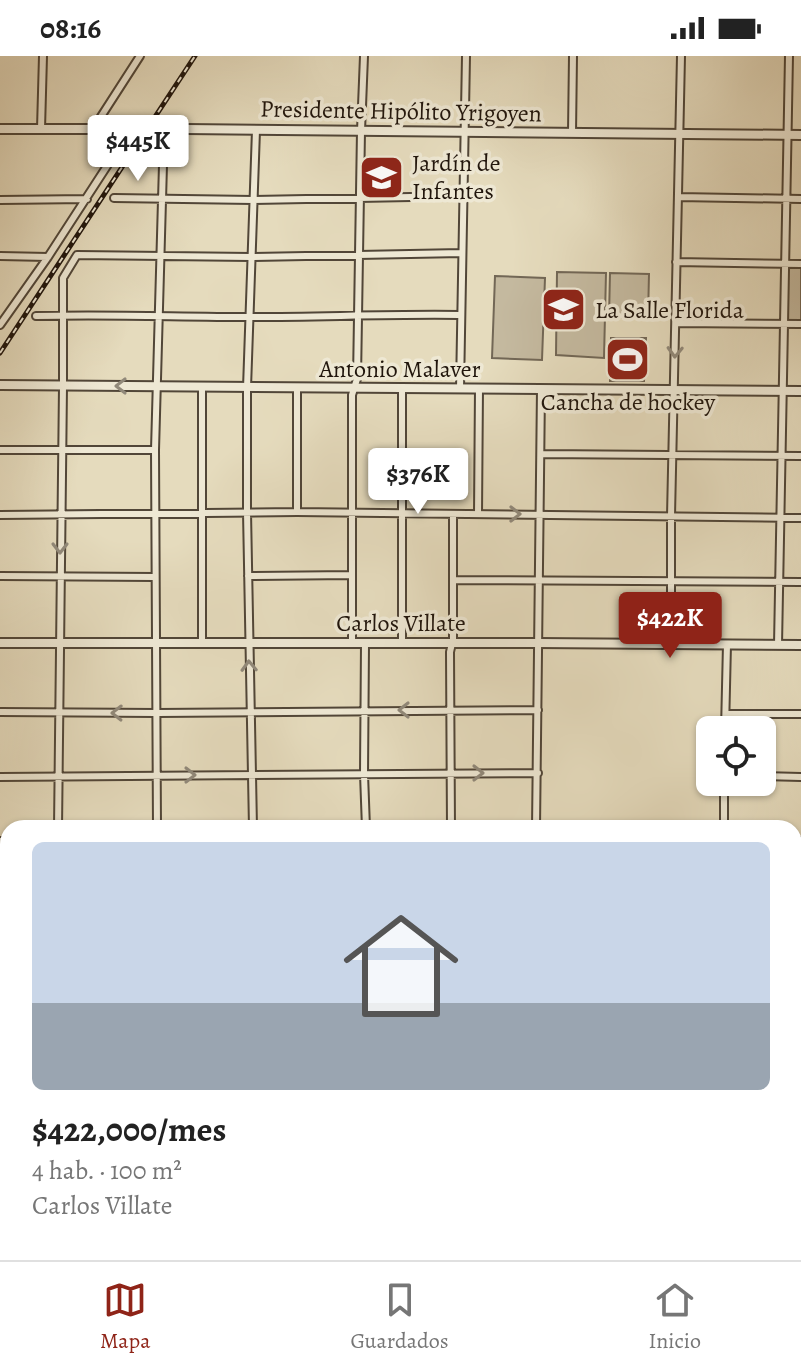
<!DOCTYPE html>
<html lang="es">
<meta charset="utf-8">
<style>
:root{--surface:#fff;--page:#f6f6f6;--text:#222;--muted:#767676;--line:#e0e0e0;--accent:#8f2418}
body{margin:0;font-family:Alegreya,serif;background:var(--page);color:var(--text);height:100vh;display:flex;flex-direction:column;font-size:30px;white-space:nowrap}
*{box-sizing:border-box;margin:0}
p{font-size:26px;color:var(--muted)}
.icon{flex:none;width:44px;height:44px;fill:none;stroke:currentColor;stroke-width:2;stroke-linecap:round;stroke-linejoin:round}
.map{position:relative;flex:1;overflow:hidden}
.side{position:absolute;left:0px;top:764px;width:802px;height:440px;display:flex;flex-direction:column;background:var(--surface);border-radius:24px 24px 0 0;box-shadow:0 2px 6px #0004}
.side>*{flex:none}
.fabs{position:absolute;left:696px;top:660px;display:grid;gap:16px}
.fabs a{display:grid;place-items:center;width:80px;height:80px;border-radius:12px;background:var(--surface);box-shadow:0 2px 6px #0004;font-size:40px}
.price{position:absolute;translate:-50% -68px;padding:0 18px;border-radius:8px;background:#fff;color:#222;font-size:26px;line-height:52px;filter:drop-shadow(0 2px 4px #0008)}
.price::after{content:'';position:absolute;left:50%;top:48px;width:24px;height:18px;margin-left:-12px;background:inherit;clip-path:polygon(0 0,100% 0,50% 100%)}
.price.selected{background:var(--accent);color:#fff}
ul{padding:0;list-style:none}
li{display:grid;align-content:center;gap:16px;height:424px;padding:0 32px}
li span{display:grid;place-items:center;height:248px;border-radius:12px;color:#555}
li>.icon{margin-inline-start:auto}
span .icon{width:144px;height:144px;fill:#fffc;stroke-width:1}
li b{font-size:34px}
.status{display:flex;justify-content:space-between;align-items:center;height:56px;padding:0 40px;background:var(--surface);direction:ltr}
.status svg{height:22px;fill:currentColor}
.dock{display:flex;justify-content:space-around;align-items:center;height:112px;border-top:2px solid var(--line);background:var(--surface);font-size:22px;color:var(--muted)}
.dock a{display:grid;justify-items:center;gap:4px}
.dock .selected{color:var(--accent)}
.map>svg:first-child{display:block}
.green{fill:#c4b99f;stroke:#726756;stroke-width:2}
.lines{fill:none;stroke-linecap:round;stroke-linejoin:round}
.minor-casing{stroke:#514638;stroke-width:10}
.tertiary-casing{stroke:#514638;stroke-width:12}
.minor{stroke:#eee8d4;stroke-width:6}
.tertiary{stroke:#eee8d4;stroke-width:8}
.rail-casing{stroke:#20150c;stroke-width:5}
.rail{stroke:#eee8d4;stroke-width:2;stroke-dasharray:6;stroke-linecap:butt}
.oneway{stroke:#91897a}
.labels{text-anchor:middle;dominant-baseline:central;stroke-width:7;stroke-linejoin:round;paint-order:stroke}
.street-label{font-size:24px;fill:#20150c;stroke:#eee8d4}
.poi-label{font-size:24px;fill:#20150c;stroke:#eee8d4;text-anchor:start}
</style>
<div class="status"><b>08:16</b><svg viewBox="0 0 49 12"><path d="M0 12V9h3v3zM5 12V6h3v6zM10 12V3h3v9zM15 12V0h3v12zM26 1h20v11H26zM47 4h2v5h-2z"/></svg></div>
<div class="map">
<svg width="801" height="1204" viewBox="0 0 801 1204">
<rect width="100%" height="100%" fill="#e5dbbd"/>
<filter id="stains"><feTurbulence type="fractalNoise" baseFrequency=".0025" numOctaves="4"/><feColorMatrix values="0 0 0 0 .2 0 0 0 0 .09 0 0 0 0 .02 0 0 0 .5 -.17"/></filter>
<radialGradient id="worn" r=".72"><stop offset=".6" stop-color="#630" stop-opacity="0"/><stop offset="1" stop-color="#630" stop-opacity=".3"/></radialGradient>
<path class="green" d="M788 210H801V266L787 265Z
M557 216 606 217 604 302 556 299Z
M610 217 649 218 648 262 609 261Z
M495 220 545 222 542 304 492 302Z
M611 282H646L644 325H610Z"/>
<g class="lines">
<defs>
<path id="minor" d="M41 73 43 0
M93 73 140 0
M572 77 573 0
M678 141 801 143
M114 142 253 144 463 140
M0 144 87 143
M0 200 48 201
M676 206 801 208
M36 260C108 258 179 261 251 261 321 261 390 258 460 259
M676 267 801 268
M0 269 48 201 131 73
M202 331V587
M297 332V456
M460 333 466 0
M0 394H155
M541 398 801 400
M402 399 444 398
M478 458 479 332
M0 459 297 456 801 462
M0 520 155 521
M248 520 352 519
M453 524 801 526
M352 587V339L357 323 361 75 364 0
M365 588 364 718 366 772
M402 588V333
M671 588V460L681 0
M778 589 789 0
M0 656 157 657 538 654
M726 658H801
M725 674 727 588
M762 720 801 721
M0 721 538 717
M58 772 63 330V222L77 199 251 201 462 197
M157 772 155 394 164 73
M253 772 247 456V332L256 74
M451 772 450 596 453 583V458
M536 772 541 333
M724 772V726
M0 785H8
M794 785H801
M794 952H801
M0 961H8
M794 1015H801
M0 1053H8
M794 1077H801
M0 1133H8
M794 1156H801
M794 1184 795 1204
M287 1196V1204
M373 1196V1204
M627 1196V1204
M710 1196V1204
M42 1204 45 1196
M115 1204 116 1196
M201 1204 202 1196
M453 1204V1196
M532 1204V1196"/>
<path id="tertiary" d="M0 73H186L801 79
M0 329 801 335
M0 587H539L801 589
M794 868H801
M0 873 8 874"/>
</defs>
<use href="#minor" class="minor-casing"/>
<use href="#tertiary" class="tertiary-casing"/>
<use href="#minor" class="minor"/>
<use href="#tertiary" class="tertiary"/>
<defs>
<path id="rail" d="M0 297 195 0"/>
</defs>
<use href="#rail" class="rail-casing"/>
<use href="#rail" class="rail"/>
</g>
<defs><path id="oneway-chevron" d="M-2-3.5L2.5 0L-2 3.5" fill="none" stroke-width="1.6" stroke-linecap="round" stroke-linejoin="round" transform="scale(2)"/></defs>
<g class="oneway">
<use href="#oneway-chevron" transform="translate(675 296) rotate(92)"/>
<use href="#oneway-chevron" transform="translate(121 330) rotate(180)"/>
<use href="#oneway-chevron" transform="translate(515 458)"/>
<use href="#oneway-chevron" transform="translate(60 492) rotate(90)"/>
<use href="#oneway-chevron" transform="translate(249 610) rotate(-92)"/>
<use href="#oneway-chevron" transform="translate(404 654) rotate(180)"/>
<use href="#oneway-chevron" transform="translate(117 657) rotate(-179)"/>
<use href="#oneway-chevron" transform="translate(478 717)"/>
<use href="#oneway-chevron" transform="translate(190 719)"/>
</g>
<defs>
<symbol id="school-square" viewBox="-11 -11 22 22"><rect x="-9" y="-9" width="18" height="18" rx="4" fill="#8f2418" stroke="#eee8d4"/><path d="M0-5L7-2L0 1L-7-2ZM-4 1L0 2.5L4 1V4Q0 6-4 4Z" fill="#fff"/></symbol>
<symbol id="stadium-square" viewBox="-11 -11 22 22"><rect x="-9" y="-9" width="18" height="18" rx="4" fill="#8f2418" stroke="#eee8d4"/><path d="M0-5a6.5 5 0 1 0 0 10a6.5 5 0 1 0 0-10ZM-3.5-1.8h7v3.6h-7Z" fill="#fff"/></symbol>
</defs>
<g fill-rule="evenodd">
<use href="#school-square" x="356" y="96" width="51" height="51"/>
<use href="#school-square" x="538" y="228" width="51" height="51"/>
<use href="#stadium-square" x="602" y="278" width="51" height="51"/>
</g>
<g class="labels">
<g class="street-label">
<text transform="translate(401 55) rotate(1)">Presidente Hipólito Yrigoyen</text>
<text x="400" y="313">Antonio Malaver</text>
<text x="401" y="567">Carlos Villate</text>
</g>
<g class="poi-label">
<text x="412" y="107">Jardín de<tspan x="412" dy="28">Infantes</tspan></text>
<text x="595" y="254">La Salle Florida</text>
<text x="628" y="346" text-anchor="middle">Cancha de hockey</text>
</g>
</g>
<rect width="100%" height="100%" filter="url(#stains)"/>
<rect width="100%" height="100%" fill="url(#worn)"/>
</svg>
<div class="fabs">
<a><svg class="icon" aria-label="locate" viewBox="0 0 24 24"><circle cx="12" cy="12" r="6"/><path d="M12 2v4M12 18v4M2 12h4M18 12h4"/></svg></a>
</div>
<b class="price" style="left:138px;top:127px">$445K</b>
<b class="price" style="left:418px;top:460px">$376K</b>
<b class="price selected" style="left:670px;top:604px">$422K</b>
<section class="side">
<ul>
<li><span style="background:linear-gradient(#c9d6e8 65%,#9aa5b1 0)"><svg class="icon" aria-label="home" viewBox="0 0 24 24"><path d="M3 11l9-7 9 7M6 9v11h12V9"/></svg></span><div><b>$422,000/mes</b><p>4 hab. · 100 m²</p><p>Carlos Villate</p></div></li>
</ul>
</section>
</div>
<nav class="dock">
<a class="selected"><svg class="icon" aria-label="map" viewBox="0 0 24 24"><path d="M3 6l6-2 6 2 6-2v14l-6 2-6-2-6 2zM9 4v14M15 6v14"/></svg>Mapa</a>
<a><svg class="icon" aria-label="saved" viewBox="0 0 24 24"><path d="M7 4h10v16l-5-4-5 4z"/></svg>Guardados</a>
<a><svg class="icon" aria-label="home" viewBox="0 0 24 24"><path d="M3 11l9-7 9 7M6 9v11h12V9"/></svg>Inicio</a>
</nav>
